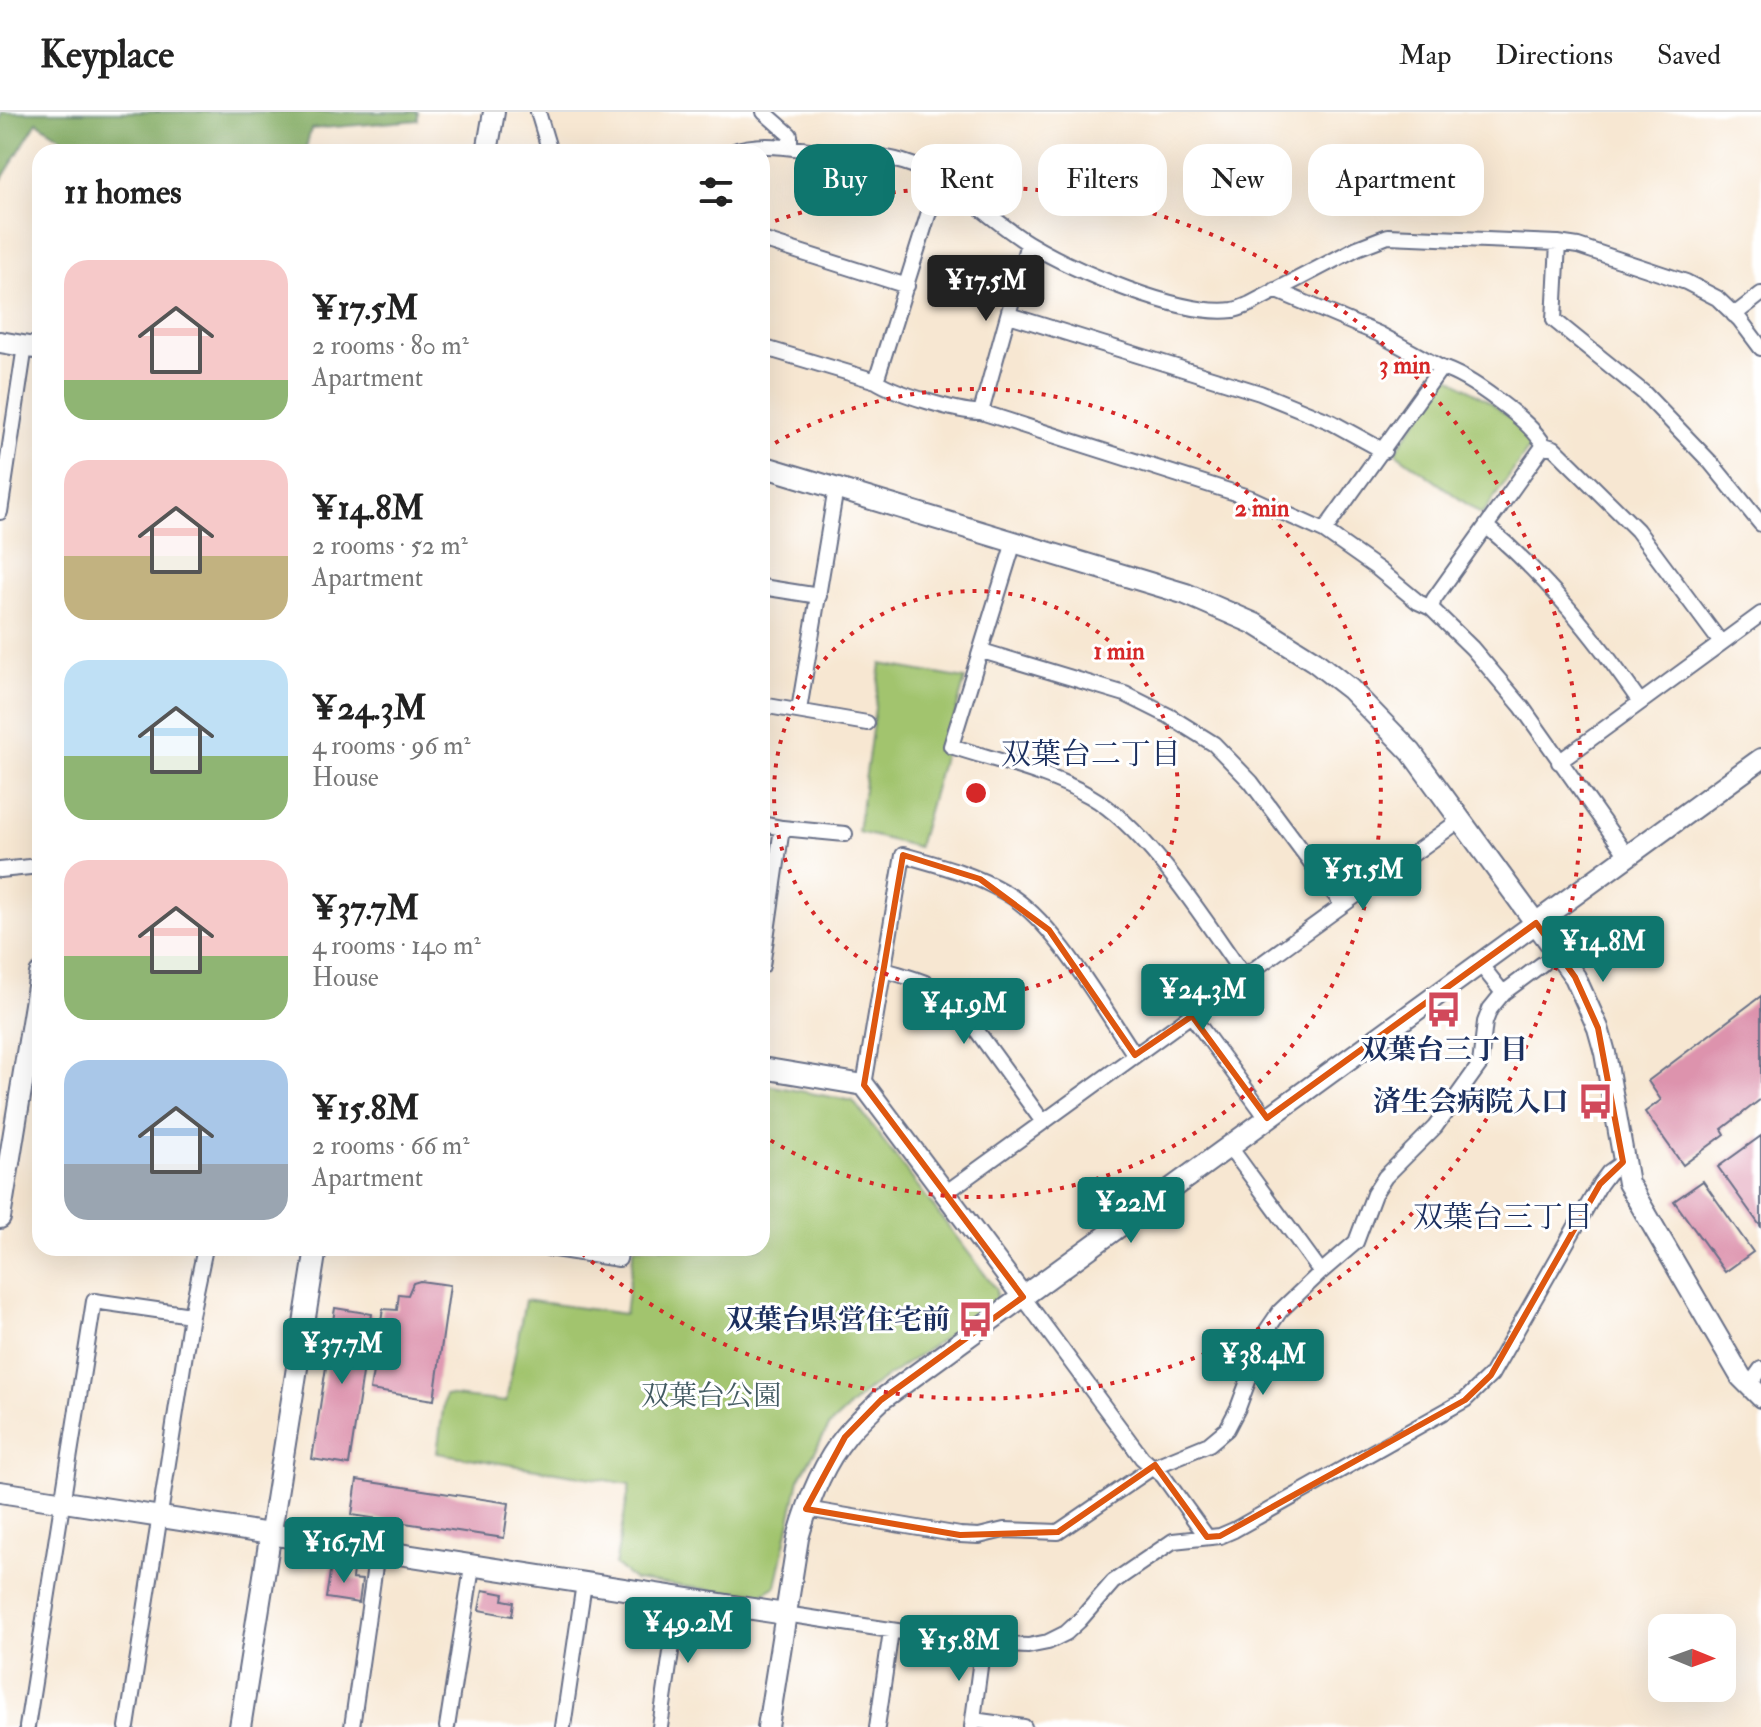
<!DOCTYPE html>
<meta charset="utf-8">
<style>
:root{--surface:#fff;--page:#f6f6f6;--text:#222;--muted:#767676;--line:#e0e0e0;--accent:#0f766e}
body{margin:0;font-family:"IM FELL Double Pica","Noto Serif JP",serif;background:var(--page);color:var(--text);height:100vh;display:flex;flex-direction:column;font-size:30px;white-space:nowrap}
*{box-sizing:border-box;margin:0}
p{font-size:26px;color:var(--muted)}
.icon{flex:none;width:44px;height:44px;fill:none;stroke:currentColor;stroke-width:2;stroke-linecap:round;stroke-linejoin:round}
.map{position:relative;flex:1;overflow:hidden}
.panel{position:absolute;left:32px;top:32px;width:738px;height:1112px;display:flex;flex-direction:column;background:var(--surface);border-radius:24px;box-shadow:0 8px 32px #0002}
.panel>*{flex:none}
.hud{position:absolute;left:794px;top:32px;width:760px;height:72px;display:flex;gap:16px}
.needle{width:52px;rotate:91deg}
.fabs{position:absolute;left:1648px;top:1502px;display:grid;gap:16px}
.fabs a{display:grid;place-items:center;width:88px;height:88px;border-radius:16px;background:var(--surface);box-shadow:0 8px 32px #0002;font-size:40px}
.price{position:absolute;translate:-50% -68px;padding:0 18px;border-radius:8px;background:var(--accent);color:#fff;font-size:26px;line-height:52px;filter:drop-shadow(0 2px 4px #0008)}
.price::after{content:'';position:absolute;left:50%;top:48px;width:24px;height:18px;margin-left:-12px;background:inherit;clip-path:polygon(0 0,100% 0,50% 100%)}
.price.selected{background:#222;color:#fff}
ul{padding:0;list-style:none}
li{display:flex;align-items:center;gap:24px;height:200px;padding:0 32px}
li span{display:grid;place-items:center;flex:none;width:224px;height:160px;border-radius:24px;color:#555}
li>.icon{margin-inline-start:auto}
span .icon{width:96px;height:96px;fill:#fffc;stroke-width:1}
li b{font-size:34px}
h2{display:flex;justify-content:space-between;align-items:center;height:96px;padding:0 32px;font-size:34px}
.chip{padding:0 28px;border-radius:24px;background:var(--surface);box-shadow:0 8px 32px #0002;font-size:28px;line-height:72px}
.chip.selected{background:var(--accent);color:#fff}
header{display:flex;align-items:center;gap:48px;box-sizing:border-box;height:112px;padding:0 40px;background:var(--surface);border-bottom:2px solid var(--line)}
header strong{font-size:38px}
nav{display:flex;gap:44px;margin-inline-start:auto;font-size:28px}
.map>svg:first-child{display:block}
.green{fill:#a2c46e;stroke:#5e7a66;stroke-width:2}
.forest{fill:#81aa61;stroke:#4e6c60;stroke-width:2}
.building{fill:#dd93ad}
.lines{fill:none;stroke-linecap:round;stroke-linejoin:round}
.street-casing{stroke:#686f87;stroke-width:18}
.secondary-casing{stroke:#686f87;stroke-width:24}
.street{stroke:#fff;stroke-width:14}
.secondary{stroke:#fff;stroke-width:20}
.marked{fill:none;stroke:#de5710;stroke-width:6;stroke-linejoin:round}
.ring{fill:none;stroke:#d62828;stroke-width:4;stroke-dasharray:4 8}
.labels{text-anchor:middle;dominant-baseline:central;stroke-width:6;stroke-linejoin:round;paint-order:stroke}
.poi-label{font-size:28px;font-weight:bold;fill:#1b2f5e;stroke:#fff;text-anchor:end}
.park-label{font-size:28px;fill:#445c63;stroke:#fff}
.neighbourhood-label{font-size:30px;fill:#1b2f5e;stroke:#fff}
.centre{fill:#d62828;stroke:#fff;stroke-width:4}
.ring-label{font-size:24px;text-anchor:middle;font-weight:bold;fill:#d62828;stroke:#fff;stroke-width:6;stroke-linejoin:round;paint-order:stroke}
</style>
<header>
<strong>Keyplace</strong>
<nav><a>Map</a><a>Directions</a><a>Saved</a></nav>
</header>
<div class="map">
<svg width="1761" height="1615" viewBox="0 0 1761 1615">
<rect width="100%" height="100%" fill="#fff"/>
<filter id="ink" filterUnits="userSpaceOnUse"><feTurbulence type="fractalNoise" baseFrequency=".0125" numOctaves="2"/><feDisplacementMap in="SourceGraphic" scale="16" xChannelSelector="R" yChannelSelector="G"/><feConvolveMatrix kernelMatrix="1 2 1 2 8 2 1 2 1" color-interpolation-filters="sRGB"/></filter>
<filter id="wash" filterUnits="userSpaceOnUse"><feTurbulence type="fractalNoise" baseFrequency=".006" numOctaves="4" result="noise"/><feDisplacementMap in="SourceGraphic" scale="32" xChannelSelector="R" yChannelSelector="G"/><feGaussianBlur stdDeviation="1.8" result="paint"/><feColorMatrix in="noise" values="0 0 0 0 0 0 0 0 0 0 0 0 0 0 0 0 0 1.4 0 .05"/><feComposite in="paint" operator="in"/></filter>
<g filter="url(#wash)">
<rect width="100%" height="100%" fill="#f7e7d2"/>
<path class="green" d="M1448 264 1491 291 1536 326 1482 403 1395 340Z
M881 552 965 567 918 735 858 720Z
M762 972 853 989 996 1177V1191L869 1277 830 1313 799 1367 776 1474 759 1484 634 1468 615 1453 630 1372 437 1341 445 1283 506 1290 525 1188 625 1202 634 1136H762Z"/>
<path class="forest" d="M2 0H418V8L311 17 305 40H83L37 10 0 70V7Z"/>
<g id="blocks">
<path class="building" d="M1761 884V987L1722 1017 1725 1022 1683 1053 1645 1000 1661 988 1648 969Z
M1761 1024V1115L1718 1055Z
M1703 1069 1753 1140 1725 1160 1674 1089Z
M420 1169 450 1173 434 1288 370 1278 383 1197 397 1198 399 1182 408 1183 413 1171Z
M335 1196 372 1202 349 1353 312 1347Z
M357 1368 509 1391 504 1426 352 1403Z
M331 1454 353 1457 352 1467 362 1468 359 1491 326 1486Z
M483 1478 504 1482 503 1488 514 1490 512 1504 479 1498Z"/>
</g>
</g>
<g filter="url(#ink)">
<use href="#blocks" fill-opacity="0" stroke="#686f87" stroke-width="2"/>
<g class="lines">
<defs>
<path id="street" d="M538 0 550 40
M764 0 790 23V35
M732 40C757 30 785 35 810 38 843 41 880 41 912 53 955 69 989 107 1028 131 1073 158 1181 205 1233 198 1239 197 1245 194 1250 192L1357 136 1388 124 1558 131 1578 134 1686 170 1717 186 1740 208 1761 236
M762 128 907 174
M1558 131 1554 208 1644 281 1711 351 1761 412
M1009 203 1260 281 1331 310 1384 339
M1734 203 1761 182
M762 235 876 269 939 68
M1441 256C1468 263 1530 309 1544 333
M876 269C895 281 959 301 981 300L1251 386 1324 419 1441 256 1379 222 1275 178
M981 300 1028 131
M0 400 25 234
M1486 414C1547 465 1595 525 1640 590
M1324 419 1378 457 1418 490 1431 496
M1014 430 951 634C997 649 1048 660 1090 684 1148 717 1205 809 1244 864
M762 475 819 484
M982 539 1125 582 1169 604 1214 632 1251 670 1342 792
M762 593 867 611
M799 598 836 376
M1559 650 1761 502
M762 712 782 716 762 854
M782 716 845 722
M1628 745 1522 595 1472 536 1431 496 1434 487 1544 333 1554 336 1637 418 1721 531
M0 758 40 754
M1480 852 1503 881
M885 858C910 866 936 871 956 890L1043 1010
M1192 904 1267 1006
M864 973 903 743C939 753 974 762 1006 781 1055 809 1102 895 1135 943
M1229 1034 1321 1160
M944 1082 1460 708
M548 1136 619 1147 621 1136
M1023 1185 1142 1346 1163 1364 1207 1425
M1749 1274 1761 1257
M806 1397 960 1423 979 1424 1004 1418 1058 1420 1153 1355 1209 1332 1227 1317 1238 1296 1267 1218 1280 1199 1321 1160 1356 1130 1374 1082 1385 1065 1435 1015 1480 952 1485 910 1490 897 1503 881 1542 852
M785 1502 983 1532 1028 1534 1048 1530 1066 1521 1079 1509 1113 1470 1173 1429 1220 1424 1234 1418 1465 1288 1491 1263 1600 1072 1609 1060 1623 1050
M973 1608 1024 1615
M27 1615 94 1189 191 1203
M127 1615 191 1203 205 1136
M352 1615 377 1440
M447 1615 472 1455
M563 1615 584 1471
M660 1615 679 1486
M877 1615 891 1519
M972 1615 983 1532"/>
<path id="secondary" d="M487 40 494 0
M0 230 40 237
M762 354 1186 482 1255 512 1314 549 1350 577 1411 640 1575 865 1598 916 1605 941 1628 1071 1741 1265 1761 1285
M762 956 864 973 1023 1185
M0 1106 40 862
M0 1380 785 1502
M240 1615 316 1136
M768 1615 798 1426C808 1390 822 1353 846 1324 856 1311 869 1300 881 1288L1761 647"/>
</defs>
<use href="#street" class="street-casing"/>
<use href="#secondary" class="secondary-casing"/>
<use href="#street" class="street"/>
<use href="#secondary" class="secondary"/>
</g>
</g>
<path class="marked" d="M903 743 980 767 1049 818 1135 943 1192 904 1267 1006 1536 811 1575 865 1598 916 1623 1050 1600 1072 1491 1263 1465 1288 1220 1424 1207 1425 1155 1353 1058 1420 960 1423 806 1397 845 1325 881 1288 1023 1185 864 973Z"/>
<g class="ring">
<circle cx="976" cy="681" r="202"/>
<path d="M765 337A404 404 0 1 1 765 1025"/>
<path d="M764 113A606 606 0 1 1 578 1138"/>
</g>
<defs>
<symbol id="bus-bare" viewBox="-9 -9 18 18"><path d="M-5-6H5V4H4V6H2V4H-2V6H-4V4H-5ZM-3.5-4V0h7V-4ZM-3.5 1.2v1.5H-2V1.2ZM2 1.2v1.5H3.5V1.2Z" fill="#d1495b" stroke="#fff" stroke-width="2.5" paint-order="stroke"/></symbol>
</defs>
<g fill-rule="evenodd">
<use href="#bus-bare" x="1418" y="872" width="51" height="51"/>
<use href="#bus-bare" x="1570" y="964" width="51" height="51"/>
<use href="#bus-bare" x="950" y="1182" width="51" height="51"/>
</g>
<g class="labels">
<g class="poi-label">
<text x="1444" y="938" text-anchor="middle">双葉台三丁目</text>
<text x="1569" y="990">済生会病院入口</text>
<text x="950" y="1208">双葉台県営住宅前</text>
</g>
<g class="park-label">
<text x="711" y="1284">双葉台公園</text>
</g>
<g class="neighbourhood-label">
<text x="1091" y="642">双葉台二丁目</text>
<text x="1503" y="1105">双葉台三丁目</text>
</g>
</g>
<circle cx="976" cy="681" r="12" class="centre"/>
<g class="ring-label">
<text x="1405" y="261">3 min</text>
<text x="1262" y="404">2 min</text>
<text x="1119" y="547">1 min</text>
</g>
</svg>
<div class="fabs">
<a><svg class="needle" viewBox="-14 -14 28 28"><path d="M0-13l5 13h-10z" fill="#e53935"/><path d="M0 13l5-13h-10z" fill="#767676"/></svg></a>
</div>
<b class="price selected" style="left:986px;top:211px">¥17.5M</b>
<b class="price" style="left:1363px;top:800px">¥51.5M</b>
<b class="price" style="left:1603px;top:872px">¥14.8M</b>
<b class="price" style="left:1203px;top:920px">¥24.3M</b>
<b class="price" style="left:964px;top:934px">¥41.9M</b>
<b class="price" style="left:1131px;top:1133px">¥22M</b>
<b class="price" style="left:342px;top:1274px">¥37.7M</b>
<b class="price" style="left:1263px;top:1285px">¥38.4M</b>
<b class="price" style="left:344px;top:1473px">¥16.7M</b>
<b class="price" style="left:688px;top:1553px">¥49.2M</b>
<b class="price" style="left:959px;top:1571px">¥15.8M</b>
<div class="hud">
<a class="chip selected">Buy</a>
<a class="chip">Rent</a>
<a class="chip">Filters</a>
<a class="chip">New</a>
<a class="chip">Apartment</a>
</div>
<section class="panel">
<h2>11 homes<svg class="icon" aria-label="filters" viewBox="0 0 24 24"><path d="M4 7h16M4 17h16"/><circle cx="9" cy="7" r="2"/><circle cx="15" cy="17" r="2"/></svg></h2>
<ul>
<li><span style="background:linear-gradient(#f6c9c9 75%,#8fb573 0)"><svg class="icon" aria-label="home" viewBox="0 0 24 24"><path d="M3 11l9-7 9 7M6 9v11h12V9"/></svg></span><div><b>¥17.5M</b><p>2 rooms · 80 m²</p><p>Apartment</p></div></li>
<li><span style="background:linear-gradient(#f6c9c9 60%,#c2b280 0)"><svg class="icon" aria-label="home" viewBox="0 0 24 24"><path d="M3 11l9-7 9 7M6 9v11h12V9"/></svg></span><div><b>¥14.8M</b><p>2 rooms · 52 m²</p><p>Apartment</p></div></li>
<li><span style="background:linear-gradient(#bfe0f5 60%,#8fb573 0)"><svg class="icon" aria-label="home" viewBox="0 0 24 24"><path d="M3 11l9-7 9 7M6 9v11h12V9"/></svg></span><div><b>¥24.3M</b><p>4 rooms · 96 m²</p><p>House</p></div></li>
<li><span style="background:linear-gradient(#f6c9c9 60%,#8fb573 0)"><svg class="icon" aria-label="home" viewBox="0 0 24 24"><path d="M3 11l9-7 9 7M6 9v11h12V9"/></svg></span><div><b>¥37.7M</b><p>4 rooms · 140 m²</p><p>House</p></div></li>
<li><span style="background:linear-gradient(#a9c7e8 65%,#9aa5b1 0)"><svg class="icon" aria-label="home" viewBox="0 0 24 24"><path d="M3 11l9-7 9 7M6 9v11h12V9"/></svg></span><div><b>¥15.8M</b><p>2 rooms · 66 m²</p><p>Apartment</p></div></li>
</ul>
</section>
</div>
